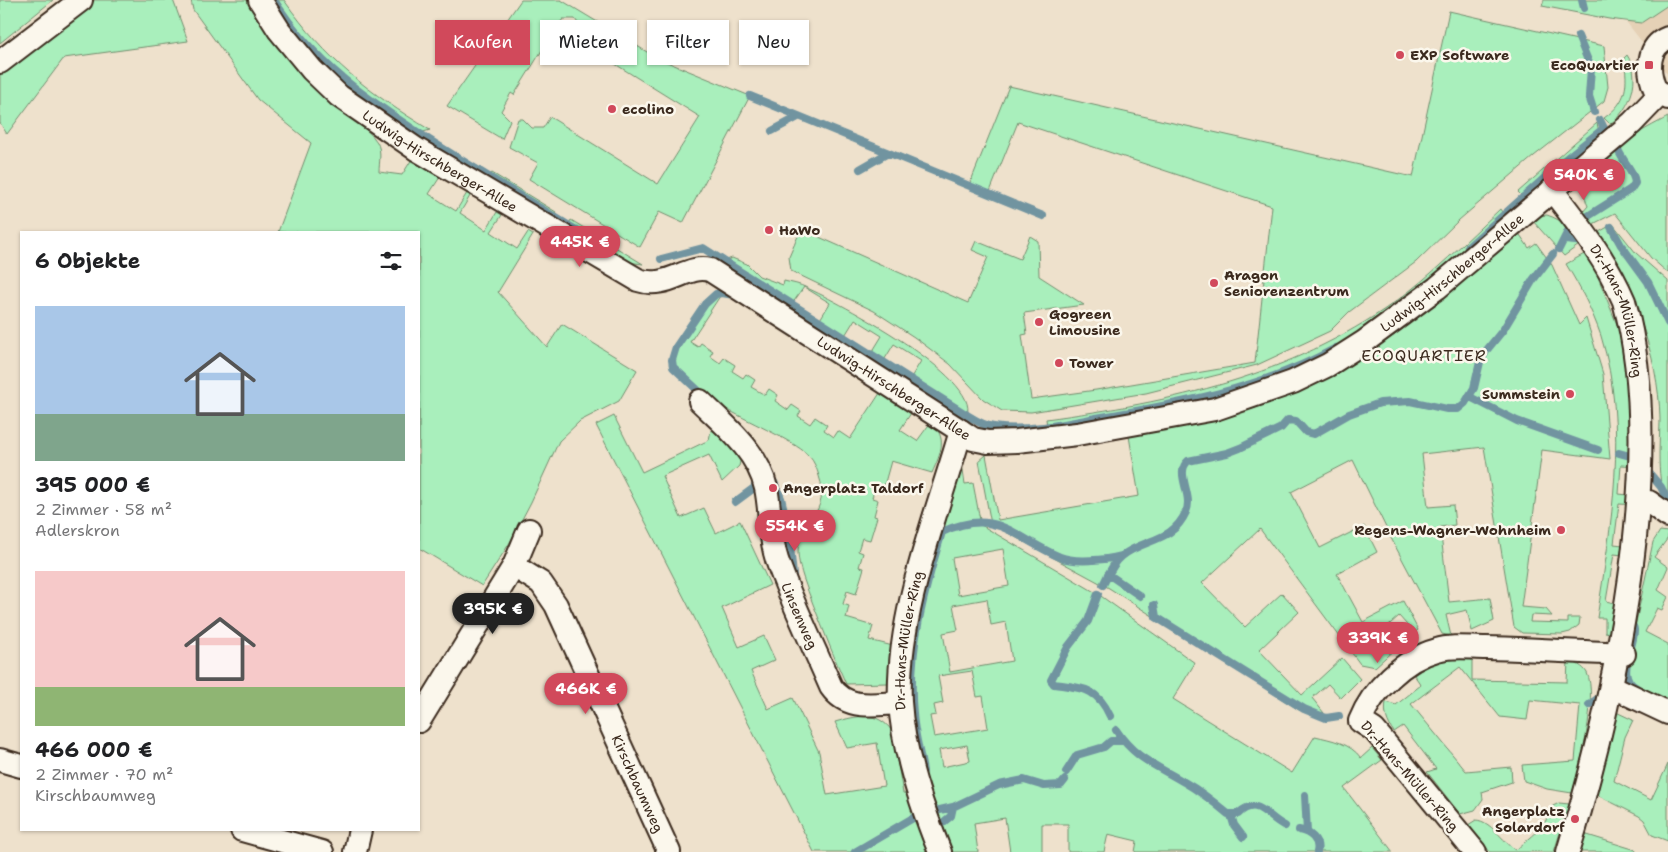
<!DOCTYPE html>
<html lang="de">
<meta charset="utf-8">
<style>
:root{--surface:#fff;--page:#f6f6f6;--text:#202124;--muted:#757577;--accent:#d1495b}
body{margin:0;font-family:"Shantell Sans",sans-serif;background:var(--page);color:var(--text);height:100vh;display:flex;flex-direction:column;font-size:19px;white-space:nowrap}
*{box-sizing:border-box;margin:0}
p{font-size:16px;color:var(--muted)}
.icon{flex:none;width:28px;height:28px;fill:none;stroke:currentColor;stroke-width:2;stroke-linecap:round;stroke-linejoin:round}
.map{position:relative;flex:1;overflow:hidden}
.side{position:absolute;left:20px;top:231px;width:400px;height:600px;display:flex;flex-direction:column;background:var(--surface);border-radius:0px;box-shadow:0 1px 4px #0004}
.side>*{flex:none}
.guide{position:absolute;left:435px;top:20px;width:475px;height:45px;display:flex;gap:10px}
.price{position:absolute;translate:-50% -42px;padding:0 11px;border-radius:18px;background:var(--accent);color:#fff;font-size:16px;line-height:32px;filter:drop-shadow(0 1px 2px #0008)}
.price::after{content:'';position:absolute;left:50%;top:30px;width:15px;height:11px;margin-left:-8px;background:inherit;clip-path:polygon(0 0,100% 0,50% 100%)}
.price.active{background:#222;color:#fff}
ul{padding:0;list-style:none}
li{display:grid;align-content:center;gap:10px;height:265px;padding:0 15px}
li span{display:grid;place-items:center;height:155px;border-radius:0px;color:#555}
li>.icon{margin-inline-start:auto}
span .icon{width:90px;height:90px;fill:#fffc;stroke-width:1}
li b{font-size:21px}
h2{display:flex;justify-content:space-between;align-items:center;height:60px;padding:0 15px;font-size:21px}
.tag{padding:0 18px;border-radius:0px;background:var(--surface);box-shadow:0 1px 4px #0004;font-size:18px;line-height:45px}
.tag.active{background:var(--accent);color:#fff}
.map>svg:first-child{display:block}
.built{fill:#e5d1b6}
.green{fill:#a9efbc;stroke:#728c6d;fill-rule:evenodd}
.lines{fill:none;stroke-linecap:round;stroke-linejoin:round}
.stream{stroke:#7194a0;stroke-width:8}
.street-casing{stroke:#3b2a1e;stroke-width:26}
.street{stroke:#fbf7ec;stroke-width:22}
.poi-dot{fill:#d1495b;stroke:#fbf7ec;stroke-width:2}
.labels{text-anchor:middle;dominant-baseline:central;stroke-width:5;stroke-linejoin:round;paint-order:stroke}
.poi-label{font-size:14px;font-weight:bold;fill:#3b2a1e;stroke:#fbf7ec;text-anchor:start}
.street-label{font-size:14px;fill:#3b2a1e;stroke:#fbf7ec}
.quarter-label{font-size:16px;letter-spacing:1px;fill:#3b2a1e;stroke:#fbf7ec}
</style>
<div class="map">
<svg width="1668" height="852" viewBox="0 0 1668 852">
<rect width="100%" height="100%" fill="#eee1cc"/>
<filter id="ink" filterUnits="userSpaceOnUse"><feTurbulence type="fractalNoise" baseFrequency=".02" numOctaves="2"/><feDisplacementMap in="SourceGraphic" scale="10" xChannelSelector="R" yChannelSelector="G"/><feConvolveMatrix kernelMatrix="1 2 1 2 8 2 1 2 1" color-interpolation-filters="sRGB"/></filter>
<g filter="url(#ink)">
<path class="built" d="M1609 0H1668V75Z"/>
<path class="green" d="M0 0H53L0 43Z
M95 0H173L188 41 64 58 7 134 0 123V68Z
M191 0H247C269 39 296 73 330 103 344 116 367 126 377 142 382 151 379 163 379 172L402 175 412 159 440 177 429 194 456 211 467 193 470 196 460 213 486 230 497 212 502 215 491 232 517 249 528 232 533 235 498 292 547 347 562 324 637 370 619 401 580 421 559 441 531 502 509 544 482 586 419 548V232H278L311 143 258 100 193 10Z
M274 0H284C327 61 368 92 430 130L420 133C362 97 311 58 274 0Z
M521 0H561L657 58 750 96 683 223 659 212 640 247 529 179 538 163 509 147 518 119H523L532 128H543L550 117 658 184 700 117 583 44 587 36 575 19H563L556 28 514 95 511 93 501 111 510 120 502 139 447 106Z
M1544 0H1668V5L1641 23 1609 19 1542 6Z
M1449 11 1604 46 1608 87 1604 101 1534 156 1459 220 1416 262 1349 312 1330 331 1257 365 1146 393 1031 412 1002 411 983 399 950 364 914 337 874 311 791 271 789 257 801 229 968 303 988 257 972 250 976 241 1020 259 1030 236 1038 241 1039 276 1084 305 1024 313 1027 334 1022 335 1031 399 1096 390 1255 363 1272 206 1018 122 989 194 969 186 1009 86 1413 177Z
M1627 55C1642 77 1631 109 1610 124L1604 118C1628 101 1628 85 1624 58Z
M1668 117V273L1651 258 1615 213 1591 225 1582 213 1588 206C1569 167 1641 131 1668 117Z
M1597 123 1599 132 1569 156 1523 197 1518 192Z
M492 173 556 212 553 216 486 177Z
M1500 209 1504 215 1415 295 1333 349 1275 375 1229 392 1146 410 1047 426 1046 419C1173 402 1289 377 1395 302 1432 275 1466 241 1500 209Z
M1547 215C1563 220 1573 230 1579 245L1564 256 1532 220 1539 216Z
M571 220 643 264 627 262 568 225Z
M1613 224 1636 253 1668 281V501C1655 485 1660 440 1660 419 1659 354 1631 288 1599 232Z
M1518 232 1529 248 1536 243 1552 265 1579 325 1586 318 1603 374 1610 459 1542 450 1521 607 1546 609 1552 616 1531 615 1530 622 1568 623V618H1580L1579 625 1570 632 1562 634 1522 633 1514 627 1484 447 1422 454 1428 507 1453 505 1455 525 1440 527 1449 602 1490 598 1494 621 1472 631 1467 610 1446 615 1451 636 1442 634 1392 540 1353 460 1291 492 1320 548 1364 526 1377 552 1337 574 1363 622 1403 601 1418 630 1414 633 1399 616 1382 631 1396 648 1375 667 1360 664 1260 529 1202 583 1245 627 1282 593 1299 612 1259 650 1302 695 1342 658 1360 679 1341 698 1328 684 1312 698 1324 713 1299 710 1109 588 991 524 979 461 986 455 998 520 1139 496 1129 436C1171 427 1215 421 1255 408 1360 372 1438 306 1518 232Z
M1588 252 1624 342 1639 466 1621 465 1619 494 1637 496V505L1619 504 1614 544 1632 546 1631 556 1614 554 1606 601 1622 605 1610 633 1605 632V618H1597C1611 525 1629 427 1601 336 1592 310 1580 287 1566 264Z
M732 258 747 264 759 276 783 285 784 281C792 283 800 284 807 288 837 301 981 377 967 415L910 379 921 361 894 344 883 362 871 354 882 336 855 319 844 337 819 321 830 303 804 287 792 304 724 261Z
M722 293 690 342 698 347 701 343 713 351 710 356 720 363 724 358 735 365 732 371 743 378 746 374 755 380 751 387 765 395 769 389 778 395 775 401 788 410 792 405 801 411 798 416 810 424 815 417 827 425 824 430 834 437 838 431 850 439 882 390 913 410 900 430 917 441 931 422C948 438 941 453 932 473L891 461 884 486 876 484 872 498 878 500 874 516 877 517 870 540 862 538 858 551 863 553 859 567 864 568 856 594 847 591 843 604 849 606 846 618 873 626 869 640 893 646 891 675 888 683 846 684C834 658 824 631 813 604 807 588 799 570 798 553 797 525 832 512 819 476 817 469 814 461 809 456 786 431 671 395 672 360 672 349 682 339 688 330 697 316 705 297 722 293Z
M614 416 642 472 709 440 711 430 719 434 741 458 739 466 722 482 709 455 662 476 681 518 704 508 716 533 740 521 770 585 722 608 739 647 764 636 775 660 751 671 768 709 793 698 819 752 827 795 884 786 877 743 847 748 835 722C857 716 877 710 892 731L903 793 908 794 927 852H814L596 425Z
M962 463 965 484 973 483 981 525 1098 594 1195 663 1173 699 1292 773 1315 736C1332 740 1350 743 1361 758L1372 748 1382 760 1344 788 1393 852H1135L1137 841 1108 834 1104 852H1068V824H1042V852H1010L1005 818 974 823 978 852H952L930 799 923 771 913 715 912 683 916 637 923 602 942 532 954 471ZM1003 549 1009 586 958 595 952 558ZM987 599 991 625 1006 622 1012 661 950 672 943 633 958 630 953 605ZM972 671 977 697 983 696 988 728 934 737 930 716 936 715 934 705 943 703 938 676ZM967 745 970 761 942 767 939 750Z
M1660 531 1668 532V538L1654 557 1668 567 1658 590 1668 597 1662 610 1657 608 1645 632 1668 644V703C1650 695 1629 690 1626 669L1653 542Z
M1472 659V680L1567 682 1568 661C1576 663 1583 666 1587 673 1598 695 1580 769 1572 793L1547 789 1524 781 1522 765 1575 761 1580 705 1530 700 1527 720 1500 717 1460 667 1411 704 1466 771 1511 767 1512 782 1482 792 1483 799 1475 810 1460 814 1427 772 1436 769 1403 726 1394 732C1387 723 1384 713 1386 702L1396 705 1421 685 1414 675C1435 660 1446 659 1472 659Z
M1614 711 1633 720 1625 737 1614 781 1651 800 1668 764V841L1652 835 1644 820 1639 816 1595 794Z
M1559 803 1569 804 1554 852H1490L1468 825 1476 820C1491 821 1502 841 1516 850 1531 836 1546 829 1551 807Z
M1584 834 1636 850 1635 852H1579Z"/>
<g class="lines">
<path class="stream" d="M274 0C314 64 367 99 428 139 483 174 539 207 594 241
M1582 0 1584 8
M1578 36 1591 68 1589 96 1594 112
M750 96 1043 216
M772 131 798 117
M860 169 888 153
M1585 218 1631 189 1635 183C1634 170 1621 160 1617 147
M1611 227 1621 245 1648 282 1668 323
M1565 240 1585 242
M1468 247 1569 156 1604 128 1600 120
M1559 249 1569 229
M661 259 703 248 967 415C975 420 984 426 994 427 1028 432 1063 424 1096 418 1179 404 1262 389 1336 348
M704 396 673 367 672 360 676 347 705 304 716 294 722 293 734 295
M1470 397 1517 421 1598 450
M1619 453 1637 458
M1645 468 1661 487 1668 501
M774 482 781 498 788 528 793 575
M735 502 754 488 757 479
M1108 574 1140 596
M1103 585C1108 575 1113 563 1122 556 1145 538 1172 543 1186 512 1194 495 1174 473 1188 461L1227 453 1240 448 1281 428 1288 420 1296 421 1306 432 1314 434 1349 414 1380 403 1410 401 1447 409H1458L1465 403 1474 388 1480 362 1486 351 1503 330 1533 280 1553 254
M1098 594 1088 621 1068 647 1051 680 1054 684C1082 688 1097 687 1110 716
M1154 605 1156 617 1304 709 1326 718 1339 716
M1629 619C1630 622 1634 626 1634 630 1635 647 1614 677 1637 688
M1589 705 1604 694
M1116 730C1135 759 1156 765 1184 782 1200 791 1214 802 1228 814H1238C1258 795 1266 817 1285 826
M923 771C920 752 914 733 913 714 907 652 924 591 942 532 997 507 1013 537 1060 557 1074 563 1106 560 1121 556
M1066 772 1077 755 1104 747 1111 741H1123
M1305 795 1307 832
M1231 815 1234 825 1243 837
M935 829 951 816 953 807
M1299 830C1310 832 1320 840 1317 852
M855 852 918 815 953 807 999 785 1024 780 1044 786 1061 785 1065 780"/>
<defs>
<g id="street">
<path id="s1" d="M260 0 279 30 312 70 339 96 416 149 638 280C668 290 686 264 710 270L961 431 973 439 988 442 1017 441 1077 434 1215 409 1293 382 1328 365 1364 342 1437 288 1632 123 1660 94"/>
<path d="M1668 38C1647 46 1647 70 1655 89L1668 98"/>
<path d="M0 62 81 0"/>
<path id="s2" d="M1552 190C1579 225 1606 259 1624 301 1668 459 1615 695 1568 852"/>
<path id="s3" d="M700 401C726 426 758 452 766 488 771 512 769 536 777 560 792 603 813 645 831 687 848 711 874 704 900 703"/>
<path d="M1649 502 1668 516"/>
<path id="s4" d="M514 566 541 583 556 605 669 852"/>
<path d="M1617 689 1668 713"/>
<path d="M419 721 514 566 529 530"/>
<path d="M0 760 21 766"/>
<path d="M242 830 322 852"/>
<path d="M355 852 360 830"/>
<path id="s5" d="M940 852C921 805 903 752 900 702 896 615 937 514 961 431"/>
<path d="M1475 852 1386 744 1374 730 1360 721C1372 690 1404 659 1437 650 1452 645 1470 648 1486 648 1532 649 1578 652 1624 654"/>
</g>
</defs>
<use href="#street" class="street-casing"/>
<use href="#street" class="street"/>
</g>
</g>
<g class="poi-dot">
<circle cx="1400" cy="55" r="5"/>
<rect x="1644" y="60" width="10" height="10" rx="2.5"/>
<circle cx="612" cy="109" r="5"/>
<circle cx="769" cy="230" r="5"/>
<circle cx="1214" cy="283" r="5"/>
<circle cx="1039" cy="322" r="5"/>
<circle cx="1059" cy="363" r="5"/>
<circle cx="1570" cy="394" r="5"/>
<circle cx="773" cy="488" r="5"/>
<circle cx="1561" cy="530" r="5"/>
<circle cx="1575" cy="819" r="5"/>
</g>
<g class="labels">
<g class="poi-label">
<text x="1410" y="55">EXP Software</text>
<text x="1639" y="65" text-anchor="end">EcoQuartier</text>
<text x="622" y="109">ecolino</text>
<text x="779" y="230">HaWo</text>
<text x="1224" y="275">Aragon<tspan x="1224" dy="16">Seniorenzentrum</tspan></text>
<text x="1049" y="314">Gogreen<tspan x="1049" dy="16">Limousine</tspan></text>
<text x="1069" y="363">Tower</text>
<text x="1560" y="394" text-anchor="end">Summstein</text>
<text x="783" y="488">Angerplatz Taldorf</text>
<text x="1551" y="530" text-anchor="end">Regens-Wagner-Wohnheim</text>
<text x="1565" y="811" text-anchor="end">Angerplatz<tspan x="1565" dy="16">Solardorf</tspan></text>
</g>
<g class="street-label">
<text stroke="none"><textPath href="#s1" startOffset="245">Ludwig-Hirschberger-Allee</textPath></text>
<text stroke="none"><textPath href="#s1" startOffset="1384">Ludwig-Hirschberger-Allee</textPath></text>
<text stroke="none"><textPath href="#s2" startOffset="140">Dr.-Hans-Müller-Ring</textPath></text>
<text stroke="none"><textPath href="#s1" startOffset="769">Ludwig-Hirschberger-Allee</textPath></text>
<text stroke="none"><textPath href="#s3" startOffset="244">Linsenweg</textPath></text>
<text stroke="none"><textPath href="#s5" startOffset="218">Dr.-Hans-Müller-Ring</textPath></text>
<text transform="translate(1410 776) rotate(49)">Dr.-Hans-Müller-Ring</text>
<text stroke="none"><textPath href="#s4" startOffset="255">Kirschbaumweg</textPath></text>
</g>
<g class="quarter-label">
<text x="1424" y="355">ECOQUARTIER</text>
</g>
</g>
</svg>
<b class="price" style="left:1584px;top:201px">540K €</b>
<b class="price" style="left:580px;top:268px">445K €</b>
<b class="price" style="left:795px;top:552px">554K €</b>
<b class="price active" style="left:493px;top:635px">395K €</b>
<b class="price" style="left:1378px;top:664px">339K €</b>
<b class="price" style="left:586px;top:715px">466K €</b>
<div class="guide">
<a class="tag active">Kaufen</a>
<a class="tag">Mieten</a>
<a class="tag">Filter</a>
<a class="tag">Neu</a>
</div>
<section class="side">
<h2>6 Objekte<svg class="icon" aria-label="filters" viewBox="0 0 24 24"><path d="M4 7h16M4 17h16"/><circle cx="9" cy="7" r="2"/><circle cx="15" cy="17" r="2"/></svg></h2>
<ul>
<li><span style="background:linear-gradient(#a9c7e8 70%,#7fa58c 0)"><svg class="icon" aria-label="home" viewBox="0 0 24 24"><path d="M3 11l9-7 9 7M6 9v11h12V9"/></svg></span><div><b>395 000 €</b><p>2 Zimmer · 58 m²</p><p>Adlerskron</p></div></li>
<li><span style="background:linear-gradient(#f6c9c9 75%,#8fb573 0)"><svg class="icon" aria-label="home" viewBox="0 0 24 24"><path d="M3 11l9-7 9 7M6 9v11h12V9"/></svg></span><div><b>466 000 €</b><p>2 Zimmer · 70 m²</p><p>Kirschbaumweg</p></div></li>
</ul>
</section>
</div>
